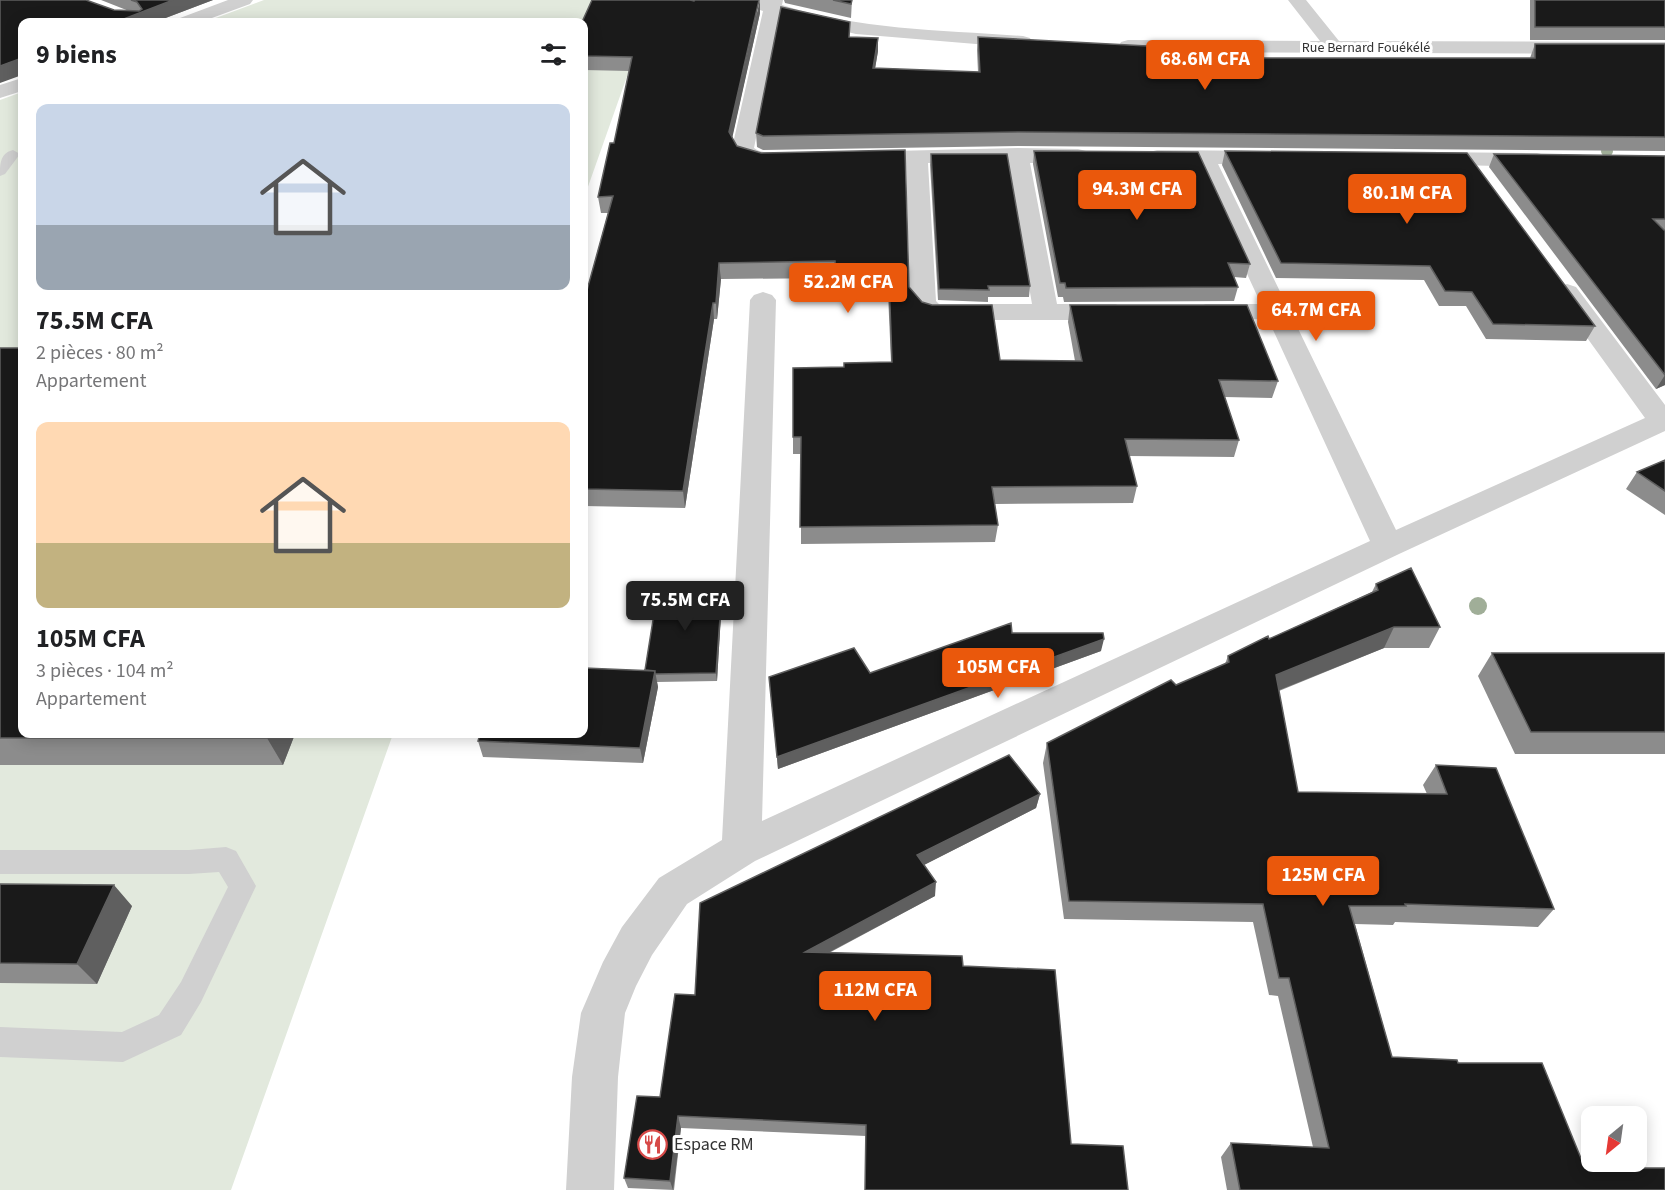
<!DOCTYPE html>
<html lang="fr">
<meta charset="utf-8">
<style>
:root{--surface:#fff;--page:#f6f6f6;--text:#202124;--muted:#757577;--accent:#ea580c}
body{margin:0;font-family:"Source Sans 3",sans-serif;background:var(--page);color:var(--text);height:100vh;display:flex;flex-direction:column;font-size:22px;white-space:nowrap}
*{box-sizing:border-box;margin:0}
p{font-size:20px;color:var(--muted)}
.icon{flex:none;width:33px;height:33px;fill:none;stroke:currentColor;stroke-width:2;stroke-linecap:round;stroke-linejoin:round}
.map{position:relative;flex:1;overflow:hidden}
.side{position:absolute;left:18px;top:18px;width:570px;height:720px;display:flex;flex-direction:column;background:var(--surface);border-radius:12px;box-shadow:0 3px 15px #0003}
.side>*{flex:none}
.needle{width:39px;rotate:209deg}
.buttons{position:absolute;left:1581px;top:1106px;display:grid;gap:12px}
.buttons a{display:grid;place-items:center;width:66px;height:66px;border-radius:12px;background:var(--surface);box-shadow:0 3px 15px #0003;font-size:30px}
.price{position:absolute;translate:-50% -51px;padding:0 14px;border-radius:6px;background:var(--accent);color:#fff;font-size:20px;line-height:39px;filter:drop-shadow(0 2px 3px #0008)}
.price::after{content:'';position:absolute;left:50%;top:36px;width:18px;height:14px;margin-left:-9px;background:inherit;clip-path:polygon(0 0,100% 0,50% 100%)}
.price.active{background:#222;color:#fff}
ul{padding:0;list-style:none}
li{display:grid;align-content:center;gap:12px;height:318px;padding:0 18px}
li span{display:grid;place-items:center;height:186px;border-radius:12px;color:#555}
li>.icon{margin-inline-start:auto}
span .icon{width:108px;height:108px;fill:#fffc;stroke-width:1}
li b{font-size:26px}
h2{display:flex;justify-content:space-between;align-items:center;height:72px;padding:0 18px;font-size:26px}
.map>svg:first-child{display:block}
.green{fill:#e2e9dd}
.lines{fill:none;stroke-linecap:round;stroke-linejoin:round}
.lane{fill:#d0d0d0;fill-rule:evenodd}
.street{fill:#d0d0d0;fill-rule:evenodd}
.tree{fill:#a0ae98}
.wall{fill:#8c8c8c}
.shaded-wall{fill:#5f5f5f}
.building{fill:#1a1a1a;stroke:#5f5f5f;stroke-width:1.5}
.labels{text-anchor:middle;dominant-baseline:central;stroke-width:6;stroke-linejoin:round;paint-order:stroke}
.far-street-label{font-size:14px;fill:#333;stroke:#fff}
.near-poi-label{font-size:18px;fill:#333;stroke:#fff;text-anchor:start}
</style>
<div class="map">
<svg width="1665" height="1190" viewBox="0 0 1665 1190">
<rect width="100%" height="100%" fill="#fff"/>
<path class="green" d="M264 0H654L584 198V22H205Z
M22 92V734H393L231 1190H0V100Z"/>
<g class="lines">
<path class="lane" d="M13 150 20 154 5 174 0 176C0 164 0 153 13 150Z
M226 847 236 851 256 886 201 1002 181 1035 123 1062 0 1057V1027L122 1032 159 1015 181 982 228 887 219 872 189 874H0V850H189Z"/>
<path class="street" d="M228 0H253L250 4 201 22H177L180 18Z
M738 0H783L782 5C859 30 943 30 1023 36L1030 38 1032 42 1030 46 1023 48 856 34 780 16 754 148C764 156 779 150 792 153L795 158 792 163C769 168 746 168 732 148L763 11 741 4Z
M1288 0H1306L1339 41 1665 42V54L1128 52 1121 50 1119 46 1121 42 1128 40 1320 41Z
M22 78V91L0 98V85Z
M1018 148 1078 149 1086 151 1089 156 1086 161 1078 163H1030L1057 304H1115L1124 307 1128 312 1124 317 1115 320H932L923 317 910 302 906 163 852 162 849 157 852 152ZM928 163H1008L1032 304H939L936 301Z
M1157 150 1267 151 1275 153 1278 158 1275 163 1267 165 1218 164 1396 530 1645 418 1554 292 1558 287 1567 284 1576 287 1665 405V431L1399 554 755 861 687 904 652 955 636 986 625 1013 618 1077 614 1190H566L572 1077 581 1013 603 962 622 927 659 878 722 840 750 300 754 295 763 292 772 295 776 300 762 821 1370 541 1268 319 1206 320 1197 317 1193 312 1197 307 1206 304H1261L1196 164 1149 162 1146 157 1149 152Z
M1427 152 1537 153 1545 155 1548 160 1545 165 1537 167 1419 164 1416 159 1419 154Z"/>
</g>
<g class="tree">
<circle cx="1607" cy="151" r="6"/>
<circle cx="1478" cy="606" r="9"/>
</g>
<path class="wall" d="M101 0H213L155 22H22L114 10 129 11Z
M784 0H852L851 18 785 3Z
M1530 0H1665V40H1530Z
M760 13 732 137 737 146 909 287 922 302 1000 360 1075 361 1068 322 1070 305 1278 381 1272 398 1225 397 1239 440 1234 457 1129 456 1137 486 1133 503 995 504 998 525 995 542 801 544V454H793V437L844 367 891 362 888 294H836L835 278 721 279 717 319H714L685 508 584 506V301L608 213H601L598 197 614 143 629 71 584 70V22Z
M978 37 1191 58H1530L1535 44H1665V151L1018 146 763 150 757 147 756 133 878 38V51L875 68 978 72 977 50Z
M1034 151 1250 264 1246 278 1234 277 1238 287 1234 301 1064 302 1063 297H1058L1033 164Z
M1225 151 1595 326 1586 341 1486 339 1466 306H1439L1424 280 1276 278 1222 165Z
M931 154 1030 286 1029 297H988V302L938 300 930 165Z
M1494 154 1665 156V385L1656 389 1489 167Z
M0 348 22 734H295L283 765H0Z
M1665 460V515L1626 489 1637 472Z
M1376 584 1440 627 1429 648H1384L1279 691 1298 792 1427 794 1423 785 1436 765 1554 909 1538 927 1395 922 1393 925 1355 924 1392 1057 1458 1063 1585 1168 1665 1190H1227L1221 1157 1231 1143 1313 1147 1278 996 1269 995 1253 922 1064 919 1043 763 1047 743 1176 685 1225 664 1228 656 1269 639 1372 592Z
M722 590V598L717 681 657 682 658 687 643 763 483 757 478 741 645 670Z
M1012 633 1101 651 778 769 769 677 870 673Z
M1492 653H1665V754H1515L1478 676Z
M1040 794 1036 808 924 865 935 896 829 953 962 956 866 1136 681 1128 674 1190 628 1188 624 1178 660 1097 695 995Z
M0 884 132 906 97 984 0 983Z"/>
<path class="shaded-wall" d="M173 0H213L155 22H122L121 20Z
M760 0V13L730 148 729 132Z
M878 38V51L873 81V68Z
M22 58V75L0 83V66Z
M719 263 721 279 717 319 716 303Z
M713 303 714 319 685 508 683 491Z
M1665 375V385L1656 389Z
M722 590V598L717 681 716 673Z
M1394 627 1384 648 1267 695 1276 675Z
M1104 639 1101 651 778 769 777 757Z
M655 671 658 687 643 763 640 748Z
M269 734H295L283 765 267 738Z
M1040 794 1036 808 916 869 917 855Z
M936 882 935 896 805 965V952Z
M114 885 132 906 97 984 77 964Z
M678 1116 681 1128 673 1190 670 1181Z"/>
<path class="building" d="M0 0H86L114 10 139 11 142 9 137 2 131 0H173L121 20 126 21 122 22H22V58L0 66Z
M592 0H690L694 1 695 0H759L729 132 737 146 761 153 905 150 909 287 922 302 932 305H992L1000 360 1082 361 1070 305H1247L1278 381 1219 380 1239 440 1125 439 1137 486 992 487 998 525 800 527 801 437H793V368L844 367V363L892 362 889 277 836 278 835 261 719 263 716 303H713L683 491 584 489V301L613 196 598 197 610 143H614L632 57 584 56V22H582Z
M833 0H852L851 4Z
M1535 0H1665V27H1535Z
M781 7 850 22 849 37 878 38 873 68 980 72 978 37 1185 48 1191 58H1535V44H1665V137L1020 132 763 136 756 133Z
M1034 151 1198 152 1250 264 1228 263 1238 287 1066 288 1065 283H1060Z
M1225 151 1467 153 1595 326 1493 324 1472 292 1445 291 1430 266 1281 263Z
M931 154H1007L1030 286H988L989 290 939 289Z
M1494 154 1665 156V219H1653L1665 231V375Z
M0 348H22V734H269L267 738H0Z
M1665 460V491L1637 472Z
M1411 568 1440 627H1394L1276 675 1298 792 1447 794 1436 765 1496 768 1554 909 1405 904 1406 906H1349L1392 1057 1457 1060 1458 1063H1542L1585 1168H1665V1190H1240L1231 1143 1329 1148 1289 978H1279L1263 904 1069 901 1047 743 1171 680 1176 685 1229 662 1228 656 1268 636 1269 639 1378 590 1376 584Z
M658 589 722 590 716 673 655 674V671L645 670Z
M1011 623 1012 633H1103L1104 639 777 757 769 677 854 648 870 673Z
M1492 653H1665V732H1531Z
M584 668 655 671 640 748 478 741 480 734H584Z
M1009 755 1040 794 917 855 936 882 805 952 962 956 963 966 1055 970 1071 1144 1123 1146 1128 1190H865L866 1125 678 1116 670 1181 624 1178 637 1096 660 1097 675 994 695 995 700 903Z
M0 884 114 885 77 964 0 963Z"/>
<defs>
<symbol id="restaurant-ring" viewBox="-11 -11 22 22"><circle r="9.5" fill="#fff" stroke="#d74947" stroke-width="1.5"/><path d="M-5-6h1v4h1v-4h1v4h1v-4h1v5L-1.5 .5V6h-2V.5L-5-1ZM5-6V6H3V1.5H1.5Q1.5-4 5-6Z" fill="#d74947"/></symbol>
</defs>
<g fill-rule="evenodd">
<use href="#restaurant-ring" x="636" y="1128" width="33" height="33"/>
</g>
<g class="labels">
<g class="far-street-label">
<text x="1366" y="48">Rue Bernard Fouékélé</text>
</g>
<g class="near-poi-label">
<text x="674" y="1144">Espace RM</text>
</g>
</g>
</svg>
<div class="buttons">
<a><svg class="needle" viewBox="-14 -14 28 28"><path d="M0-13l5 13h-10z" fill="#e53935"/><path d="M0 13l5-13h-10z" fill="#757577"/></svg></a>
</div>
<b class="price" style="left:1205px;top:91px">68.6M CFA</b>
<b class="price" style="left:1137px;top:221px">94.3M CFA</b>
<b class="price" style="left:1407px;top:225px">80.1M CFA</b>
<b class="price" style="left:848px;top:314px">52.2M CFA</b>
<b class="price" style="left:1316px;top:342px">64.7M CFA</b>
<b class="price active" style="left:685px;top:632px">75.5M CFA</b>
<b class="price" style="left:998px;top:699px">105M CFA</b>
<b class="price" style="left:1323px;top:907px">125M CFA</b>
<b class="price" style="left:875px;top:1022px">112M CFA</b>
<section class="side">
<h2>9 biens<svg class="icon" aria-label="filters" viewBox="0 0 24 24"><path d="M4 7h16M4 17h16"/><circle cx="9" cy="7" r="2"/><circle cx="15" cy="17" r="2"/></svg></h2>
<ul>
<li><span style="background:linear-gradient(#c9d6e8 65%,#9aa5b1 0)"><svg class="icon" aria-label="home" viewBox="0 0 24 24"><path d="M3 11l9-7 9 7M6 9v11h12V9"/></svg></span><div><b>75.5M CFA</b><p>2 pièces · 80 m²</p><p>Appartement</p></div></li>
<li><span style="background:linear-gradient(#ffd9b3 65%,#c2b280 0)"><svg class="icon" aria-label="home" viewBox="0 0 24 24"><path d="M3 11l9-7 9 7M6 9v11h12V9"/></svg></span><div><b>105M CFA</b><p>3 pièces · 104 m²</p><p>Appartement</p></div></li>
</ul>
</section>
</div>
